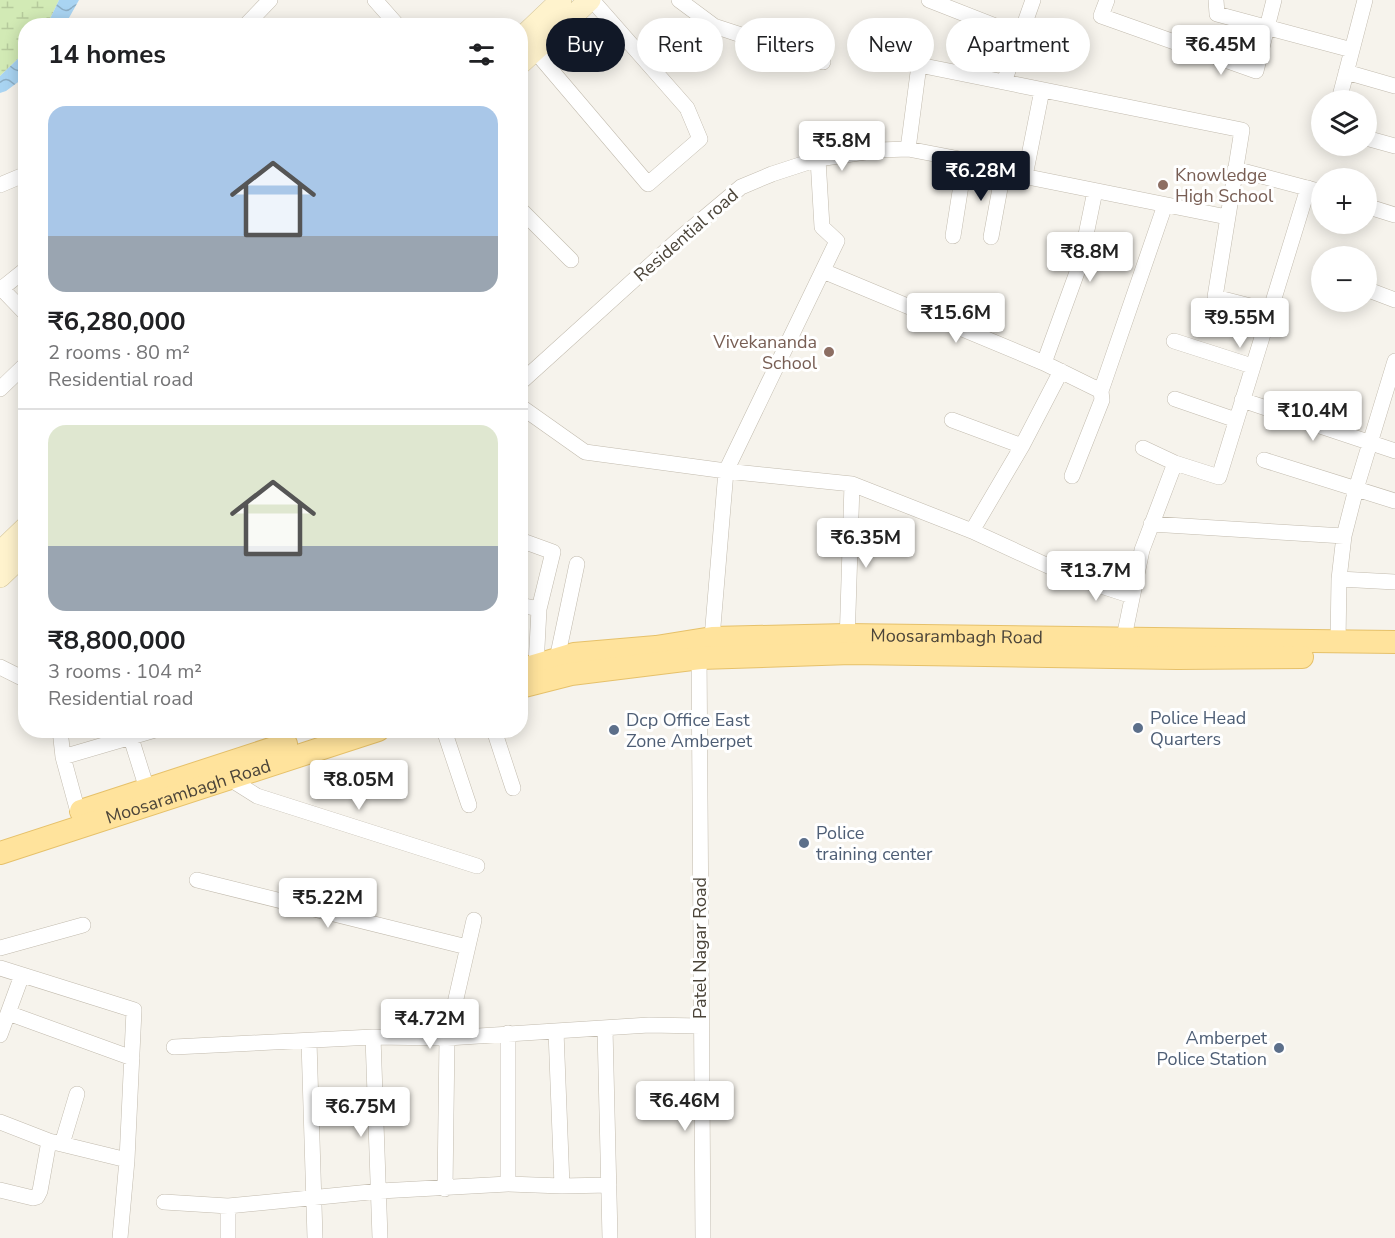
<!DOCTYPE html>
<meta charset="utf-8">
<style>
:root{--surface:#fff;--page:#f6f6f6;--text:#202124;--muted:#757577;--line:#e0e0e0;--accent:#111827}
body{margin:0;font-family:"Nunito Sans",sans-serif;background:var(--page);color:var(--text);height:100vh;display:flex;flex-direction:column;font-size:22px;white-space:nowrap}
*{box-sizing:border-box;margin:0}
p{font-size:20px;color:var(--muted)}
.icon{flex:none;width:33px;height:33px;fill:none;stroke:currentColor;stroke-width:2;stroke-linecap:round;stroke-linejoin:round}
.map{position:relative;flex:1;overflow:hidden}
.drawer{position:absolute;left:18px;top:18px;width:510px;height:720px;display:flex;flex-direction:column;background:var(--surface);border-radius:24px;box-shadow:0 3px 15px #0003}
.drawer>*{flex:none}
.top-card{position:absolute;left:546px;top:18px;width:570px;height:54px;display:flex;gap:12px}
.controls{position:absolute;left:1311px;top:90px;display:grid;gap:12px}
.controls a{display:grid;place-items:center;width:66px;height:66px;border-radius:50%;background:var(--surface);box-shadow:0 3px 15px #0003;font-size:30px}
.price{position:absolute;translate:-50% -51px;padding:0 14px;border-radius:6px;background:#fff;color:#222;font-size:20px;line-height:39px;filter:drop-shadow(0 2px 3px #0008)}
.price::after{content:'';position:absolute;left:50%;top:36px;width:18px;height:14px;margin-left:-9px;background:inherit;clip-path:polygon(0 0,100% 0,50% 100%)}
.price.selected{background:var(--accent);color:#fff}
ul{padding:0;list-style:none}
li{display:grid;align-content:center;gap:12px;height:318px;padding:0 30px}
li+li{border-top:2px solid var(--line)}
li span{display:grid;place-items:center;height:186px;border-radius:18px;color:#555}
li>.icon{margin-inline-start:auto}
span .icon{width:108px;height:108px;fill:#fffc;stroke-width:1}
li b{font-size:26px}
h2{display:flex;justify-content:space-between;align-items:center;height:72px;padding:0 30px;font-size:26px}
.pill{padding:0 21px;border-radius:27px;background:var(--surface);box-shadow:0 3px 15px #0003;font-size:21px;line-height:54px}
.pill.selected{background:var(--accent);color:#fff}
.map>svg:first-child{display:block}
.wetland{fill:url(#wetland-marsh)}
.water{fill:url(#water-waves)}
.lines{fill:none;stroke-linecap:round;stroke-linejoin:round}
.street-casing{stroke:#c2bbae;stroke-width:16}
.secondary-casing{stroke:#d6c79b;stroke-width:22}
.primary-casing{stroke:#e6c16a;stroke-width:24}
.street{stroke:#fff;stroke-width:15}
.secondary{stroke:#fff3cd;stroke-width:21}
.primary{stroke:#ffe39c;stroke-width:22}
.education-dot{fill:#8d6e63;stroke:#fff;stroke-width:2}
.service-dot{fill:#5c6f8a;stroke:#fff;stroke-width:2}
.labels{text-anchor:middle;dominant-baseline:central;stroke-width:6;stroke-linejoin:round;paint-order:stroke}
.education-label{font-size:18px;fill:#785e54;stroke:#fff;text-anchor:start}
.street-label{font-size:18px;fill:#4b4439;stroke:#fff}
.service-label{font-size:18px;fill:#4e5e75;stroke:#fff;text-anchor:start}
</style>
<div class="map">
<svg width="1395" height="1238" viewBox="0 0 1395 1238">
<defs>
<pattern id="wetland-marsh" width="20" height="14" patternUnits="userSpaceOnUse" patternTransform="scale(1.5)"><rect width="20" height="14" fill="#d2eab5"/><path d="M1 5h8M5 5V1M11 12h8M15 12V8" fill="none" stroke="#b6ca9c"/></pattern>
<pattern id="water-waves" width="16" height="10" patternUnits="userSpaceOnUse" patternTransform="scale(1.5)"><rect width="16" height="10" fill="#a9d4f2"/><path d="M0 5q4-4 8 0t8 0" fill="none" stroke="#8caec5"/></pattern>
</defs>
<rect width="100%" height="100%" fill="#f6f3ec"/>
<path class="wetland" d="M0 0H59L47 25 26 26 25 52 0 76Z"/>
<path class="water" d="M59 0H79L65 25H47Z
M25 52V77L6 91 0 93V76Z"/>
<g class="lines">
<defs>
<path id="street" d="M375 0 398 26
M679 0 714 26 823 62
M929 0 1021 36
M1107 0 1101 16 1256 71 1274 0
M1216 0 1217 14 1352 50
M245 26 270 0
M535 51 648 184 700 139 687 108 592 0
M1346 72 1395 86
M1004 82 1033 0
M1339 100 1365 0
M1366 138 1395 146
M908 149 919 65 1242 130 1215 297 1270 311
M1235 169 1322 192
M1025 176 1042 90
M0 185 26 174
M1366 206 1395 215
M520 209 571 260
M953 236 965 160
M991 237 1003 172
M823 271 1044 363 1101 391
M0 287 26 314
M1366 289 1395 300
M0 290 26 269
M1174 341 1252 366
M1044 363 1080 264 1095 191
M520 383 679 239 741 187 772 174 818 159 879 150 908 149 965 160 1003 172 1227 217
M0 389 26 364
M1175 399 1236 420
M1242 400 1395 451
M520 406 585 452 726 471 852 484 972 531 1070 576 1132 596
M952 420 1022 446
M1143 448 1175 463 1219 477 1308 188
M1264 460 1395 501
M1072 476 1102 400 1101 391 1165 205
M1151 524 1344 536
M972 531 1022 446 1061 371
M520 540 553 552 539 609 536 666
M1339 579 1395 582
M520 605 539 609
M712 638 726 471 837 241 822 227 818 159
M1338 642 1339 579 1344 536 1356 489 1395 361
M847 644 852 484
M1122 647 1142 550 1175 463
M699 649 703 1238
M557 659 577 564
M0 667 26 680
M60 730 63 757 78 812
M444 730 469 805
M494 730 513 788
M131 738 147 789
M63 757 155 730
M230 779 257 796 477 866
M197 880 467 947
M0 948 83 925
M0 968 134 1010 127 1160 120 1238
M8 1013 132 1058
M605 1028 610 1238
M556 1031 562 1186
M0 1035 22 975
M373 1037 380 1238
M309 1041 315 1238
M174 1047 373 1037 447 1038 649 1025 700 1026
M0 1122 49 1141 127 1160
M62 1144 77 1094
M508 1184V1033
M445 1189 447 1038 474 920
M0 1190 33 1198 37 1197 40 1191 49 1141
M164 1202 228 1206 380 1191 508 1184 562 1186 609 1185
M228 1238V1206"/>
<path id="secondary" d="M520 39 561 0
M520 64 590 0
M0 552 26 527
M0 577 26 552"/>
<g id="primary">
<path id="s1" d="M520 670 574 654 656 647 712 638 847 635 1395 642"/>
<path d="M520 687 571 674 700 658 851 653 1177 658 1302 657"/>
<path d="M81 811 286 744"/>
<path id="s2" d="M0 853 378 730"/>
</g>
</defs>
<use href="#street" class="street-casing"/>
<use href="#secondary" class="secondary-casing"/>
<use href="#primary" class="primary-casing"/>
<use href="#street" class="street"/>
<use href="#secondary" class="secondary"/>
<use href="#primary" class="primary"/>
</g>
<g class="education-dot">
<circle cx="1163" cy="185" r="6"/>
<circle cx="829" cy="352" r="6"/>
</g>
<g class="service-dot">
<circle cx="1138" cy="728" r="6"/>
<circle cx="614" cy="730" r="6"/>
<circle cx="804" cy="843" r="6"/>
<circle cx="1279" cy="1048" r="6"/>
</g>
<g class="labels">
<g class="education-label">
<text x="1175" y="175">Knowledge<tspan x="1175" dy="21">High School</tspan></text>
<text x="817" y="342" text-anchor="end">Vivekananda<tspan x="817" dy="21">School</tspan></text>
</g>
<g class="street-label">
<text transform="translate(686 235) rotate(-41)">Residential road</text>
<text stroke="none"><textPath href="#s1" startOffset="440">Moosarambagh Road</textPath></text>
<text stroke="none"><textPath href="#s2" startOffset="198">Moosarambagh Road</textPath></text>
<text transform="translate(700 948) rotate(-90)">Patel Nagar Road</text>
</g>
<g class="service-label">
<text x="1150" y="718">Police Head<tspan x="1150" dy="21">Quarters</tspan></text>
<text x="626" y="720">Dcp Office East<tspan x="626" dy="21">Zone Amberpet</tspan></text>
<text x="816" y="833">Police<tspan x="816" dy="21">training center</tspan></text>
<text x="1267" y="1038" text-anchor="end">Amberpet<tspan x="1267" dy="21">Police Station</tspan></text>
</g>
</g>
</svg>
<div class="controls">
<a><svg class="icon" aria-label="layers" viewBox="0 0 24 24"><path d="M12 4l9 5-9 5-9-5zM3 14l9 5 9-5"/></svg></a>
<a>+</a>
<a>−</a>
</div>
<b class="price" style="left:1221px;top:76px">₹6.45M</b>
<b class="price" style="left:842px;top:172px">₹5.8M</b>
<b class="price selected" style="left:981px;top:202px">₹6.28M</b>
<b class="price" style="left:1090px;top:283px">₹8.8M</b>
<b class="price" style="left:956px;top:344px">₹15.6M</b>
<b class="price" style="left:1240px;top:349px">₹9.55M</b>
<b class="price" style="left:1313px;top:442px">₹10.4M</b>
<b class="price" style="left:866px;top:569px">₹6.35M</b>
<b class="price" style="left:1096px;top:602px">₹13.7M</b>
<b class="price" style="left:359px;top:811px">₹8.05M</b>
<b class="price" style="left:328px;top:929px">₹5.22M</b>
<b class="price" style="left:430px;top:1050px">₹4.72M</b>
<b class="price" style="left:685px;top:1132px">₹6.46M</b>
<b class="price" style="left:361px;top:1138px">₹6.75M</b>
<div class="top-card">
<a class="pill selected">Buy</a>
<a class="pill">Rent</a>
<a class="pill">Filters</a>
<a class="pill">New</a>
<a class="pill">Apartment</a>
</div>
<section class="drawer">
<h2>14 homes<svg class="icon" aria-label="filters" viewBox="0 0 24 24"><path d="M4 7h16M4 17h16"/><circle cx="9" cy="7" r="2"/><circle cx="15" cy="17" r="2"/></svg></h2>
<ul>
<li><span style="background:linear-gradient(#a9c7e8 70%,#9aa5b1 0)"><svg class="icon" aria-label="home" viewBox="0 0 24 24"><path d="M3 11l9-7 9 7M6 9v11h12V9"/></svg></span><div><b>₹6,280,000</b><p>2 rooms · 80 m²</p><p>Residential road</p></div></li>
<li><span style="background:linear-gradient(#dfe7d0 65%,#9aa5b1 0)"><svg class="icon" aria-label="home" viewBox="0 0 24 24"><path d="M3 11l9-7 9 7M6 9v11h12V9"/></svg></span><div><b>₹8,800,000</b><p>3 rooms · 104 m²</p><p>Residential road</p></div></li>
</ul>
</section>
</div>
